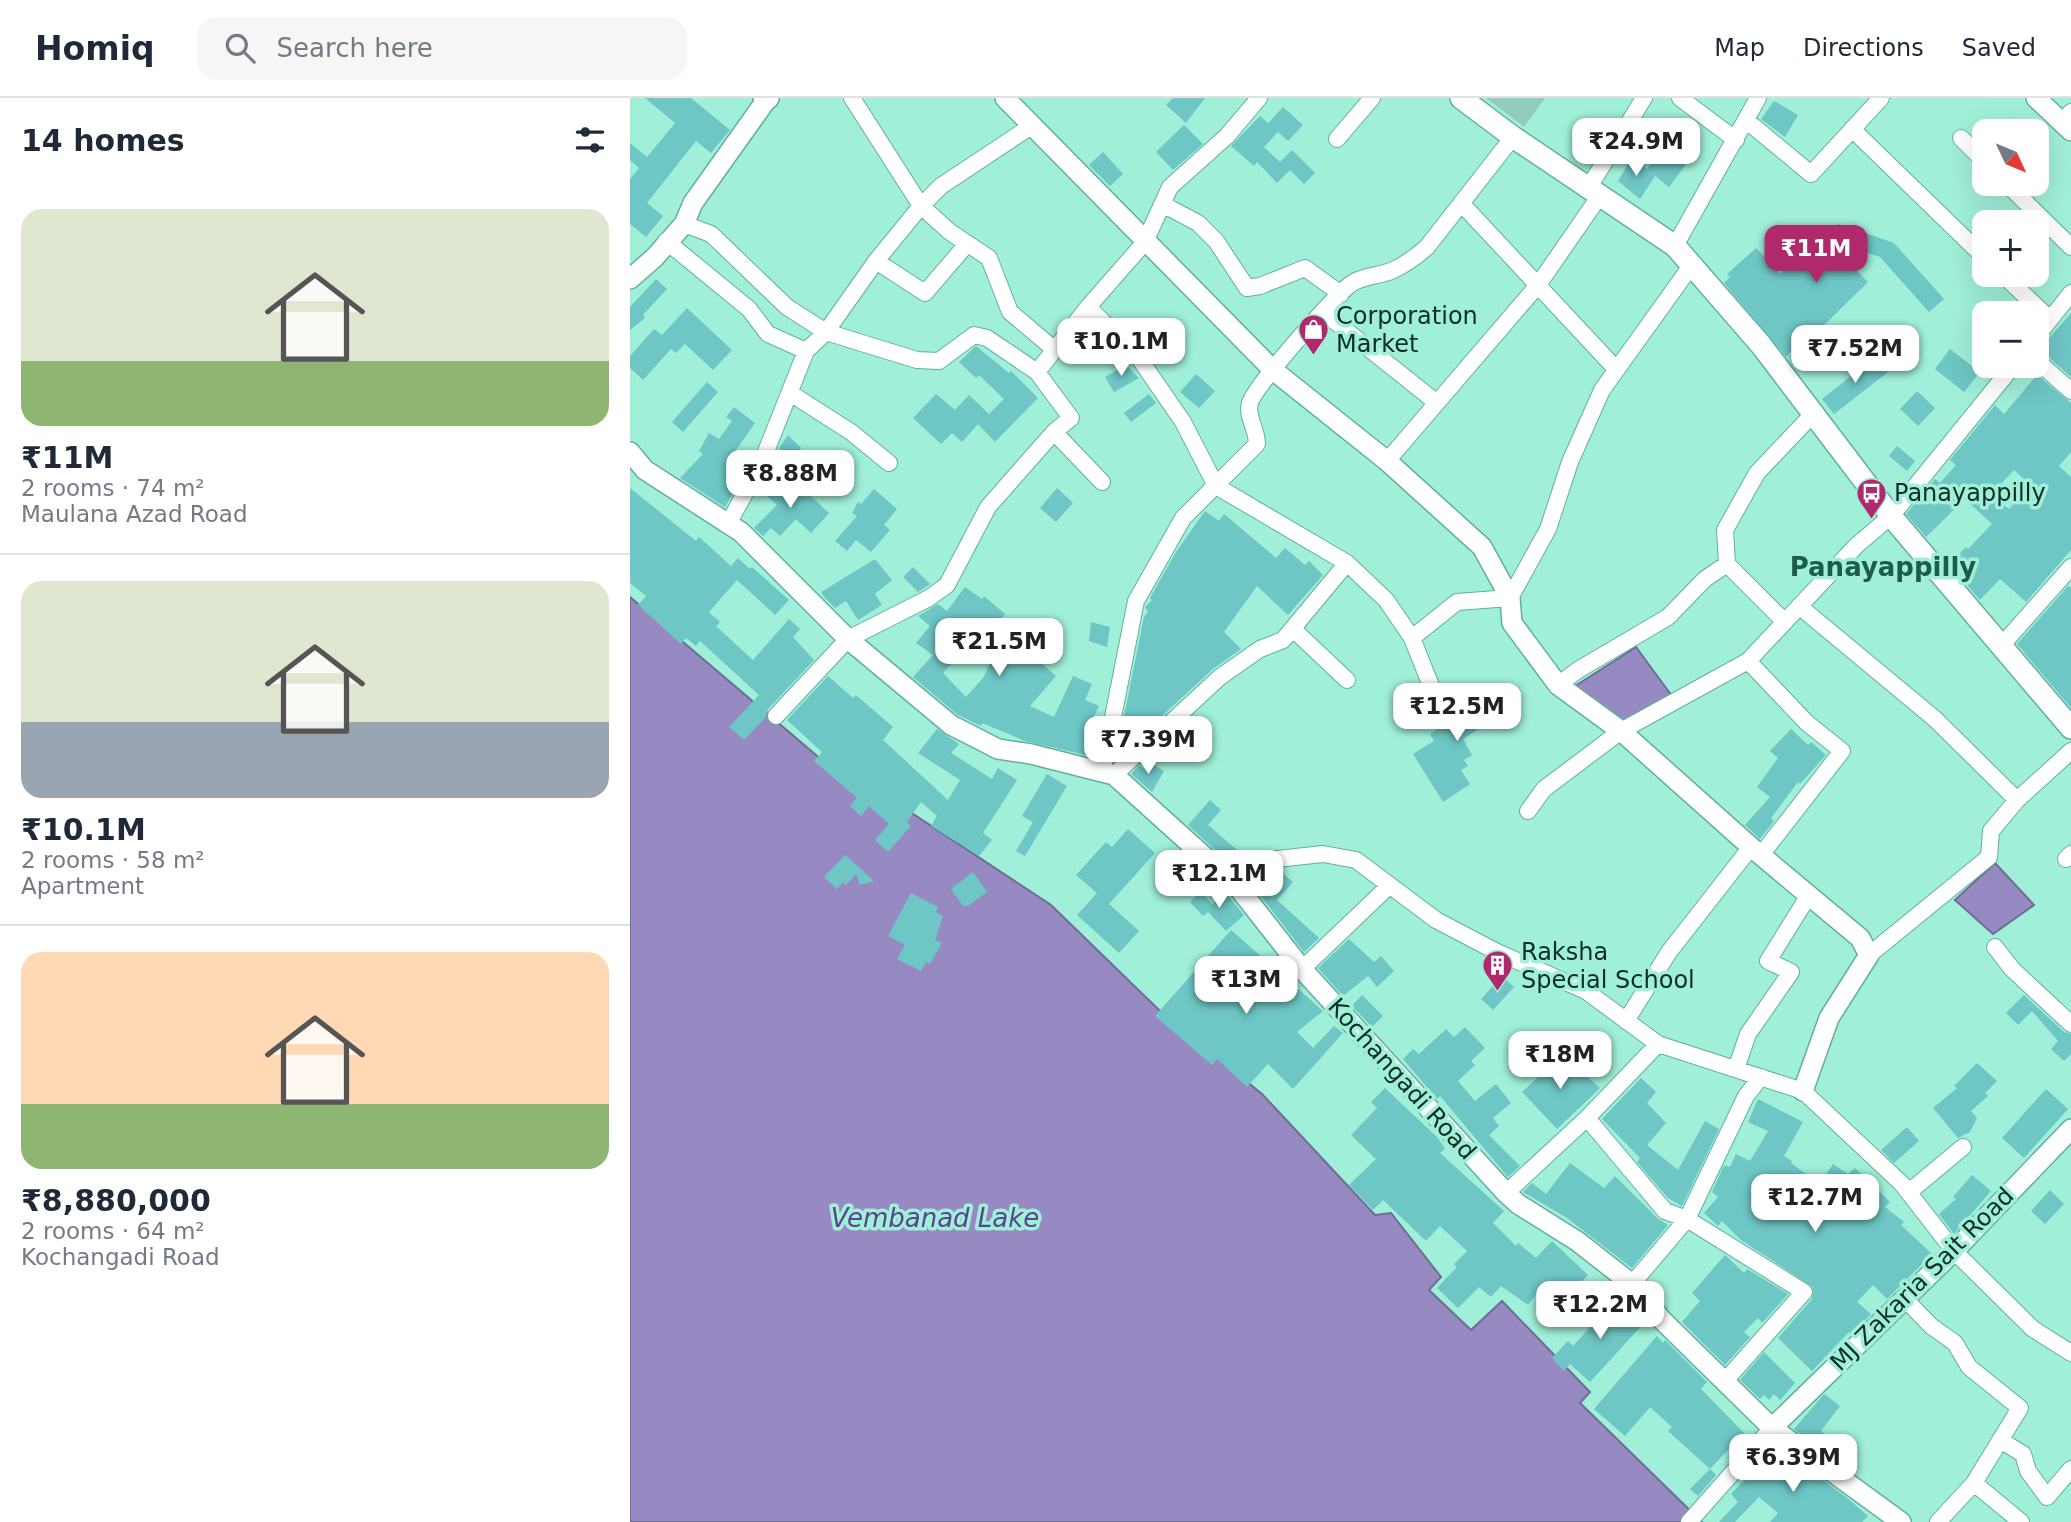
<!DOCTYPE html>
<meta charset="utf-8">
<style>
:root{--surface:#fff;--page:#f6f6f7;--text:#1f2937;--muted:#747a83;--line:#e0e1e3;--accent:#b0296d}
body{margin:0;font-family:"DejaVu Sans",sans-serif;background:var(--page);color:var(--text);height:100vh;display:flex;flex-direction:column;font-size:26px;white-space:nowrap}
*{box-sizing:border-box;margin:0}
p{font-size:23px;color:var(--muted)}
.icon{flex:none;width:38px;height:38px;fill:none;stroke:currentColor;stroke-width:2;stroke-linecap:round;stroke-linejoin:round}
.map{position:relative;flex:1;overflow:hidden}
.sheet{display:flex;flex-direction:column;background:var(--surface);width:630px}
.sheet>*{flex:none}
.needle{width:46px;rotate:134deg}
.controls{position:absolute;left:1342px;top:21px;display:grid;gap:14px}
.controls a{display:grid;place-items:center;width:77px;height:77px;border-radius:14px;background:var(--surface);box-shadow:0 7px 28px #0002;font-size:35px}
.price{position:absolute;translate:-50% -60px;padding:0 16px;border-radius:14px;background:#fff;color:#222;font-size:23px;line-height:46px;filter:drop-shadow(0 2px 4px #0008)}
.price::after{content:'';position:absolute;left:50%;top:42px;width:21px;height:16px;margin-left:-10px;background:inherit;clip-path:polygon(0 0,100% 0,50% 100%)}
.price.on{background:var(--accent);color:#fff}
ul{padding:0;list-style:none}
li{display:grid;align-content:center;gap:14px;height:371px;padding:0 21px}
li+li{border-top:2px solid var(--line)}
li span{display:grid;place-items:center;height:217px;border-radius:21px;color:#555}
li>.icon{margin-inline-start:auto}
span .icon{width:126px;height:126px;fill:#fffc;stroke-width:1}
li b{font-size:30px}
h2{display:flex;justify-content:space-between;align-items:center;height:84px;padding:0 21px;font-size:30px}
header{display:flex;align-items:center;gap:42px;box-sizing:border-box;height:98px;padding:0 35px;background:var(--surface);border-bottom:2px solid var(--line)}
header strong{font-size:33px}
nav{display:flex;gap:38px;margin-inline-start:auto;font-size:24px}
.search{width:490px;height:63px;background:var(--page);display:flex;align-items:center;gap:18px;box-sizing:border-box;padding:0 24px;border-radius:21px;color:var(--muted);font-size:26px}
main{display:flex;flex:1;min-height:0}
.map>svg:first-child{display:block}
.green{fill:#92ccbc}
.water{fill:#978ac3;stroke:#6d6e94;stroke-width:2}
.building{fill:#6ec6c5;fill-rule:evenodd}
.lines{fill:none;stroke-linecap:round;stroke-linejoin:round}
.minor-casing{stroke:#62b09c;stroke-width:18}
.tertiary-casing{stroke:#62b09c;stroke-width:22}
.secondary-casing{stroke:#62b09c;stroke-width:24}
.minor{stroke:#fff;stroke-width:16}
.tertiary{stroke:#fff;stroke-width:19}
.secondary{stroke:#fff;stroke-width:21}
.labels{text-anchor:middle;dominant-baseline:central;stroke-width:7;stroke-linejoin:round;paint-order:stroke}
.poi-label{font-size:24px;fill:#0c2e26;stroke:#a0efd9;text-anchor:start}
.street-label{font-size:24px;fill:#0c2e26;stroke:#a0efd9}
.neighbourhood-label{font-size:26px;font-weight:bold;fill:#1e5b4d;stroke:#a0efd9}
.water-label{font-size:26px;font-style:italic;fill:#5a458d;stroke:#a0efd9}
</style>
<header>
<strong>Homiq</strong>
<div class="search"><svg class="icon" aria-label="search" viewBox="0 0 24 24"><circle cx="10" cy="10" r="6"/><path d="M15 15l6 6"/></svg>Search here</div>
<nav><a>Map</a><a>Directions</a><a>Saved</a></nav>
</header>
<main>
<section class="sheet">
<h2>14 homes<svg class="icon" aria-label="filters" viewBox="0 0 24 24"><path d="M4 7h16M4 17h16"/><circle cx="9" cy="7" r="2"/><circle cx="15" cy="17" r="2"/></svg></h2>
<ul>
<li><span style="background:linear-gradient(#dfe7d0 70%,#8fb573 0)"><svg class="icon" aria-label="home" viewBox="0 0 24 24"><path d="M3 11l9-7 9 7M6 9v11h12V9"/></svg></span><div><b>₹11M</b><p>2 rooms · 74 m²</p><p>Maulana Azad Road</p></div></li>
<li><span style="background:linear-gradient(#dfe7d0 65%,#9aa5b1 0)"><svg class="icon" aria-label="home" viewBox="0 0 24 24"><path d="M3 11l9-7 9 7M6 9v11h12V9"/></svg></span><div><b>₹10.1M</b><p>2 rooms · 58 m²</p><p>Apartment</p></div></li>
<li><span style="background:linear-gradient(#ffd9b3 70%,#8fb573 0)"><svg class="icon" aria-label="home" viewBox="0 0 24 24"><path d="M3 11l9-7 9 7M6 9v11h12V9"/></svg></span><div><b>₹8,880,000</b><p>2 rooms · 64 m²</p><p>Kochangadi Road</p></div></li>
</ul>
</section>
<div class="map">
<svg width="1441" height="1424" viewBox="0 0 1441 1424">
<rect width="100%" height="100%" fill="#a0efd9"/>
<path class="green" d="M856 0H915L894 29Z"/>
<path class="water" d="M0 499 239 702H262L421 807 529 912 632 996 745 1117 761 1115 811 1179 799 1192 841 1232 872 1203 960 1294 950 1305 1072 1424H0Z
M1006 549 1044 601 992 629 942 590Z
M1365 765 1404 807 1363 836 1325 802Z"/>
<path class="building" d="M15 0H61L100 32 81 55 66 43 17 105 33 118 16 139 0 126V81L9 70 0 62V45L17 59 45 25Z
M543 0H575L556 25 536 7Z
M1144 3 1168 17 1155 39 1131 21Z
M653 9 673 27 658 43 648 34 634 49 650 64 662 52 685 75 674 86 660 72 647 85 627 64 624 68 601 48 630 18 638 25Z
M554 27 573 46 543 72 526 54Z
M1032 50 1057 65 1039 89 1017 71Z
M473 54 493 76 480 88 459 67Z
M1003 58 1025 78 1010 101 988 83Z
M1209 126 1264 145 1314 201 1299 214 1250 159 1197 142 1238 184 1189 232 1187 230 1178 238 1177 236 1156 259 1094 185 1100 179 1097 176 1126 150 1150 176 1187 140 1191 145Z
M26 181 37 191 13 217 15 220 0 232V209Z
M57 210 102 252 83 272 55 246 46 255 41 251 13 282 0 270V258L24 231 32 237Z
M1441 215V279L1414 255 1407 253V248L1415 245Z
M346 248 379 275 381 273 408 300 365 344 348 326 332 344 322 335 311 346 283 320 306 296 325 312 339 297 359 316 374 301 349 277 346 280 329 264Z
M1320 251 1350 274 1334 294 1305 271Z
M1246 258 1258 274 1204 316 1192 301Z
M496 267 509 280 484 294 475 279Z
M566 276 585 293 569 310 550 294Z
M1407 277 1441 305V354L1429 368 1441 379V452L1396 504 1370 481 1350 502 1319 466 1336 449 1338 451 1362 426 1335 401 1296 439 1276 416 1305 381 1310 385 1326 367 1320 362 1365 307 1374 316ZM1384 372 1400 387 1379 411 1361 397Z
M77 284 88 294 53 334 42 324Z
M1287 293 1305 310 1288 328 1270 311Z
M519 296 526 305 501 324 494 315Z
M104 309 125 325 104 355 119 367 95 409 50 380 73 356 69 353 79 335 89 341 102 323 96 319Z
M158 337 171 350 160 361 149 350Z
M1267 348 1285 363 1277 373 1259 358Z
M137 378 164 402 174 392 199 415 181 435 166 421 150 438 141 430 133 438 124 430 147 407 129 391Z
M0 390 66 443 69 439 101 468 108 460 120 471 122 469 159 502 145 517 107 482 79 514 90 524 86 528 123 562 159 521 170 531 163 539 184 562 138 611 136 619 114 642 99 629 129 597 70 543 66 548 56 540 51 546 8 507 16 498 0 485Z
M427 390 443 405 426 424 410 410Z
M244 391 267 411 254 427 260 432 241 454 226 442 217 453 205 443 227 418 222 415 228 404 231 406Z
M575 413 589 423 594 416 646 460 655 450 675 467 679 463 693 477 658 517 627 488 594 534 611 551 583 571 485 661 492 627 498 620 494 618 514 519 518 514 515 509 522 502 520 500 546 454Z
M245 461 262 482 245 496 252 507 228 522 216 503 205 510 195 500 191 494Z
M283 469 300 486 288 494 273 479Z
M1438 488 1441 490V610L1387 546Z
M335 489 352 501 354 498 375 516 366 527 426 578 400 608 424 619 443 578 462 586 455 602 469 608 455 638 468 643 464 659 395 643 352 625 351 628 328 617 283 579 303 557 286 545 300 528 288 518 308 506 317 513ZM346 549 362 562 353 580 336 599 313 575 335 550 342 555Z
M461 524 480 529 477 549 459 543Z
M198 578 223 600 226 597 263 629 253 642 318 702 330 682 288 655 307 631 329 646 321 655 362 681 368 670 387 682 353 735 362 742 349 758 301 728 307 718 291 704 277 724 281 728 258 754 245 742 259 726 239 708 231 718 220 708 227 700 184 663 192 654 157 622Z
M862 589 877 613 833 641 842 657 834 662 838 668 831 672 840 686 813 704 783 656 804 643 800 636 817 626 813 619Z
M1161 631 1178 647 1181 644 1196 657 1170 686 1168 684 1141 720 1144 723 1130 741 1115 727 1140 699 1127 689 1148 660 1140 653Z
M522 666 534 673 522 694 501 676 509 668 517 673Z
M417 676 437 688 395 758 386 753 403 724 392 718Z
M580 702 591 712 578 727 620 763 608 773 558 727Z
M498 731 525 755 479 806 509 833 489 855 447 817 467 795 446 777 476 744 482 749Z
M215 757 223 764 244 783 230 787 226 776 216 787 213 784 207 791 194 779Z
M567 769 579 780 567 791 556 780Z
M650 773 663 784 647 802 689 840 674 854 623 788 638 775 643 781Z
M343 774 357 794 338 808H333L321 791Z
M571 794 582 806 595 794 614 817 596 833 578 814 573 818 560 804Z
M281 795 308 809 306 814 313 818 305 842 312 845 300 866 296 864 291 873 267 861 275 847 258 838Z
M601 832 693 913 667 934 683 950 704 928 713 935 663 991 638 966 617 989 587 961 582 967 525 918Z
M719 841 744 864 751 858 764 873 747 889 738 878 713 898 688 870Z
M872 878 884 889 863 912 851 901Z
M732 897 753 918 742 929 722 908Z
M1394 897 1434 934 1441 936V956L1434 963 1421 951 1428 943 1402 913 1388 927 1376 915Z
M835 929 855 950 841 963 845 967 828 983 845 1003 866 986 881 1005 863 1020 869 1028 859 1037 890 1068 878 1079 810 998 807 1001 773 961 783 951 789 956 816 931 824 939Z
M932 957 970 990 927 1031 892 994Z
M1347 965 1367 983 1355 995 1358 998 1341 1013 1347 1020 1340 1034 1328 1040 1303 1010 1327 990 1324 988Z
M1011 980 1026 994 1017 1005 1036 1025 1017 1047 1048 1072 1075 1023 1089 1031 1052 1108 1038 1100 1007 1064 1010 1060 972 1021Z
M755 990 808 1040 815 1051 810 1055 874 1113 863 1125 886 1148 888 1145 906 1160 922 1143 958 1177 935 1201 915 1183 898 1207 871 1188 861 1199 849 1189 828 1210 807 1190 827 1169 824 1166 837 1153 810 1128 796 1143 753 1102 743 1112 719 1087 746 1061 721 1037 747 1010 741 1004Z
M1416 991 1438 1011 1394 1060 1372 1040Z
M1128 1001 1173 1024 1154 1058 1162 1063 1161 1065 1189 1086 1203 1066 1218 1076 1225 1070 1260 1104 1255 1109 1274 1124 1271 1127 1302 1156 1257 1201 1243 1187 1227 1204 1241 1216 1221 1236 1219 1234 1182 1273 1148 1240 1182 1201 1183 1189 1111 1142 1092 1123 1088 1128 1074 1115 1088 1099 1082 1094 1094 1067 1100 1069 1106 1056 1120 1063 1138 1033 1118 1024Z
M1277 1029 1289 1043 1264 1065 1251 1052Z
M940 1065 974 1090 985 1078 1027 1120 1038 1127 1002 1170 937 1120 893 1094 902 1085 916 1096Z
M1342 1077 1361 1093 1324 1136 1309 1116 1326 1101 1323 1099Z
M1420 1092 1434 1106 1415 1126 1401 1113Z
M1095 1157 1114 1175 1117 1171 1158 1196 1132 1225 1128 1220 1114 1234 1120 1239 1095 1267 1052 1224 1070 1203 1062 1195Z
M987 1200 1014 1225 960 1284 940 1266 934 1273 922 1260 938 1243 943 1248Z
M1027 1238 1033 1245 1035 1242 1077 1284 1071 1291 1114 1335 1080 1371 1086 1377 1068 1398 1060 1391 1080 1371 1038 1333 1042 1329 1020 1309 995 1338 964 1311Z
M1134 1254 1165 1285 1150 1302 1144 1296 1139 1302 1134 1297 1130 1301 1110 1282Z
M1194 1296 1210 1308 1191 1333 1216 1352 1208 1363 1164 1331Z
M1144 1347 1216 1399 1238 1418 1232 1424H1140L1148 1415 1129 1399 1105 1424H1089L1108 1404 1101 1396 1140 1356 1138 1354Z"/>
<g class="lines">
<defs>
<path id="minor" d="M222 0 291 108 320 134 359 160 380 214 425 252
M1050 0 1106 42
M1117 23 1181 76 1251 0
M1432 24 1441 14
M1222 31 1354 159
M1331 40 1354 63
M707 41 742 0
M1377 86 1441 149
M959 89 1014 0
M831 105 985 270
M532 106 568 125 586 143 617 190 630 188 675 170 711 196
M54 126 81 136 157 209 196 234 287 262 309 263 344 237 357 240 407 274 458 209 515 144 540 89 597 38 629 0
M36 143 119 211 138 236 176 253
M1045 148 1128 0
M246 163 295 195 337 146
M1373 177 1420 221
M458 209 509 260 553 324 586 388 717 465 756 502 782 540 809 608
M693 214 807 305
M1407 238 1441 195
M1407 263 1441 293
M160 295 221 334 259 365
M424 334 472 384
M757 363 908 187 971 96
M98 426 131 366 176 253 196 234 246 163 291 108 311 88 403 27
M1169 508 1305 621 1387 702
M1154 523 1097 466 1095 432 1127 375 1182 317
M664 532 717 582
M782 540 827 504 880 500 918 431 940 364 972 292 1061 168
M1371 548 1441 469
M1118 563 1177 625 1212 653 1131 757
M928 587 948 572 1038 519 1075 481 1097 466
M146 618 218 541 299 500 317 487 358 409 424 334 441 320 407 274
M472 675 506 503 553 420 627 346C627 330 616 319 620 305 624 289 705 197 721 186 731 178 749 178 761 173 775 167 786 159 797 149L883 39
M484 677 590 579 630 551 653 542 717 465
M898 713 914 691 991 633 1118 563 1226 448 1261 418 1383 268
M1436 761 1441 756
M607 788 637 762 693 756 726 762 806 822 867 854 956 893 1028 946 1173 993 1272 1086 1324 1153 1403 1231 1441 1255
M1365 849 1382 871 1441 926
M1239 857 1359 759 1361 733 1387 702 1441 653
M672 871 760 787
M996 923 1039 854 1121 749
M1106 971 1118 936 1161 874 1138 863 1179 797
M957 1020 1035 1113 1057 1121 1174 1194 1094 1284
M1279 1094 1333 1049
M876 1095 957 1020 1028 946
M1002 1186 1057 1121 1116 998 1131 979
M1274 1200 1301 1228 1325 1245 1339 1269 1390 1310 1344 1385 1391 1424
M1370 1342 1393 1356 1398 1373 1417 1399 1441 1371
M1059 1424 1142 1330
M1308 1424 1344 1385"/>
<path id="tertiary" d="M375 0 643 272 757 363 852 449 880 500 882 525 928 587 991 633 1121 749 1230 840 1239 857 1199 920 1173 993
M1406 0 1441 33
M0 181 25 159 54 126 63 105 137 1
M0 354 15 372 111 434 218 541 321 627 368 651 401 656 484 677 607 788 672 871 876 1095 888 1106 947 1143 1002 1186 1032 1222 1142 1330 1271 1424
M1142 1330 1324 1153 1441 1031"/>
<path id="secondary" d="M134 0H138
M831 0 883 39 1045 148 1131 247 1261 418 1441 630"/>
</defs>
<use href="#minor" class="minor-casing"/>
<use href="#tertiary" class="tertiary-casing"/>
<use href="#secondary" class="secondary-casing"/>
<use href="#minor" class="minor"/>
<use href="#tertiary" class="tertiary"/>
<use href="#secondary" class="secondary"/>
</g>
<defs>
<symbol id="shop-pin" viewBox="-11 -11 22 30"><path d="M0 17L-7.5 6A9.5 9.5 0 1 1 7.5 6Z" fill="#b0296d" stroke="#a0efd9"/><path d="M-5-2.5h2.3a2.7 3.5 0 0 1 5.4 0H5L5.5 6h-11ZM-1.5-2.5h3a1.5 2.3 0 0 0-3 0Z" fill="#fff"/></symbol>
<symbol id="bus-pin" viewBox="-11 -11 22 30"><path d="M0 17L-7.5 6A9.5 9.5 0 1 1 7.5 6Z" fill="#b0296d" stroke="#a0efd9"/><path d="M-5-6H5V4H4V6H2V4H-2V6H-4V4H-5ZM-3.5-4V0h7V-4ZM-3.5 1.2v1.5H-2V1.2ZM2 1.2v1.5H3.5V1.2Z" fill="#fff"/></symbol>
<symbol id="building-pin" viewBox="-11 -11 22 30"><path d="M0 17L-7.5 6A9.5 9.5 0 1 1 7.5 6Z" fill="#b0296d" stroke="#a0efd9"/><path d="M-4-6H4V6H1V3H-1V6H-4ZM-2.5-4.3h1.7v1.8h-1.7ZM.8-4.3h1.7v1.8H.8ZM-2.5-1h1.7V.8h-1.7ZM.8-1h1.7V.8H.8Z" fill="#fff"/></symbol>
</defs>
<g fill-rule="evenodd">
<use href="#shop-pin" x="666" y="214" width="35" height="47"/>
<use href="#bus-pin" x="1224" y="378" width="35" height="47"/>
<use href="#building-pin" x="850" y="850" width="35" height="47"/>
</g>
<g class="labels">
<g class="poi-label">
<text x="706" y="218">Corporation<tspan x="706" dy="28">Market</tspan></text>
<text x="1264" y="395">Panayappilly</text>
<text x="891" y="854">Raksha<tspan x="891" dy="28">Special School</tspan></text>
</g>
<g class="street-label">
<text transform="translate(772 981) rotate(48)">Kochangadi Road</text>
<text transform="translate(1292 1181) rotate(-45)">MJ Zakaria Sait Road</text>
</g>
<g class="neighbourhood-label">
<text x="1253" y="469">Panayappilly</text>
</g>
<g class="water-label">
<text x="305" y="1120">Vembanad Lake</text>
</g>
</g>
</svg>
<div class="controls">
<a><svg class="needle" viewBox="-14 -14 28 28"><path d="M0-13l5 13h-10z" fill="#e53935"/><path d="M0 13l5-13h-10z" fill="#747a83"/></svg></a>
<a>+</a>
<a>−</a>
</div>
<b class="price" style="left:1006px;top:80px">₹24.9M</b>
<b class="price on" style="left:1186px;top:187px">₹11M</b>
<b class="price" style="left:491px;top:280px">₹10.1M</b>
<b class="price" style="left:1225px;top:287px">₹7.52M</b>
<b class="price" style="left:160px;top:412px">₹8.88M</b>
<b class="price" style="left:369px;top:580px">₹21.5M</b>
<b class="price" style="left:827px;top:645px">₹12.5M</b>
<b class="price" style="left:518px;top:678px">₹7.39M</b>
<b class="price" style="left:589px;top:812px">₹12.1M</b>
<b class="price" style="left:616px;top:918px">₹13M</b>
<b class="price" style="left:930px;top:993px">₹18M</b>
<b class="price" style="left:1185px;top:1136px">₹12.7M</b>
<b class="price" style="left:970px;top:1243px">₹12.2M</b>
<b class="price" style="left:1163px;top:1396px">₹6.39M</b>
</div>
</main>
